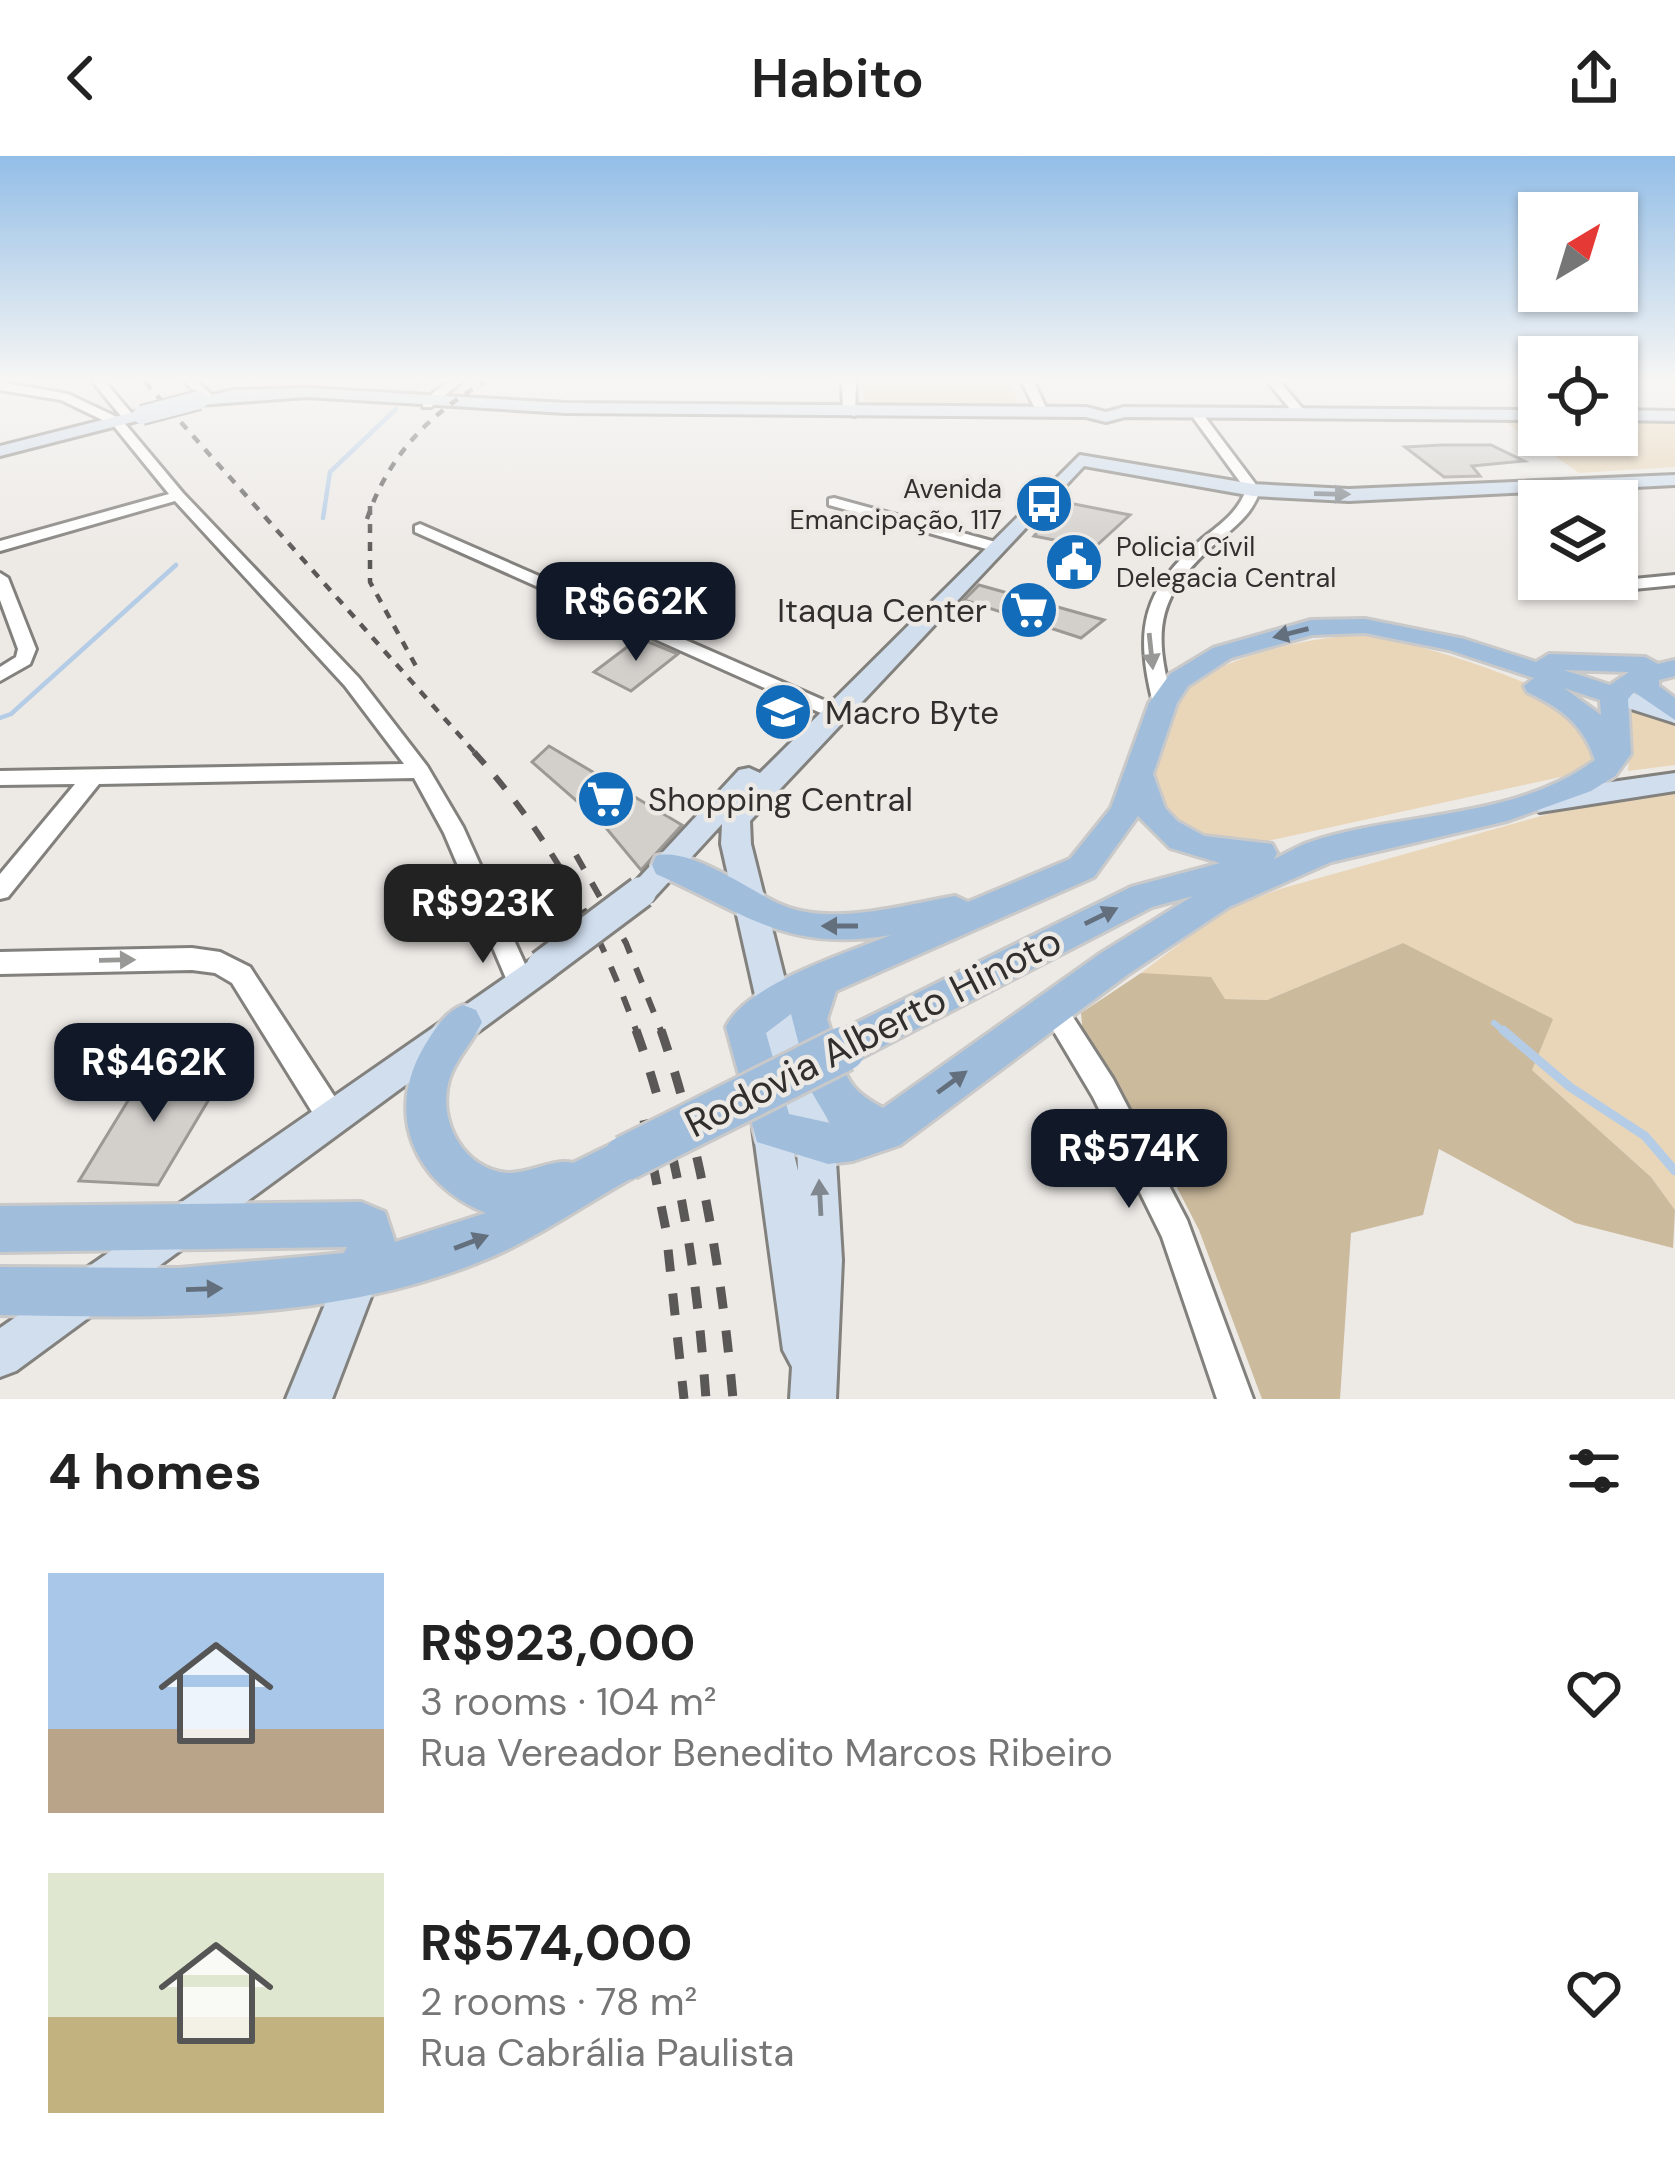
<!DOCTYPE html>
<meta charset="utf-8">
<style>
:root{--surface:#fff;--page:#f6f6f6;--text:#222;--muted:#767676;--accent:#111827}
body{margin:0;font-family:"DM Sans",sans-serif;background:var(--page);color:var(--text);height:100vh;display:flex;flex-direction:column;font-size:45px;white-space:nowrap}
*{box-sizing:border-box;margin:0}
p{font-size:39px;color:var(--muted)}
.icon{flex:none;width:66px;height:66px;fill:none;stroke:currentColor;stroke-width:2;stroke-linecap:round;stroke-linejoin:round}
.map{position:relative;height:1243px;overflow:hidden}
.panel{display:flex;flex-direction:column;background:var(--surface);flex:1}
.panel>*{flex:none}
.needle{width:78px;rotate:38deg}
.fabs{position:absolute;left:1518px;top:36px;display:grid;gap:24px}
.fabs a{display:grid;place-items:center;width:120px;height:120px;border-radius:0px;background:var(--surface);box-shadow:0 3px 9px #0004;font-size:60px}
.price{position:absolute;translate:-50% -102px;padding:0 27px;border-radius:24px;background:var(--accent);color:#fff;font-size:39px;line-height:78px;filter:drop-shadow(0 3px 6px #0008)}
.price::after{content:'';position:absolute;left:50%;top:72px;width:36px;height:27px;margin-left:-18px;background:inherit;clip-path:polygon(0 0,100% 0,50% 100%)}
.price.active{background:#222;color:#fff}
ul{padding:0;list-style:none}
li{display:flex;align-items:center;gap:36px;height:300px;padding:0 48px}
li span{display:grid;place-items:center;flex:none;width:336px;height:240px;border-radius:0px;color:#555}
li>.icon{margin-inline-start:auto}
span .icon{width:144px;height:144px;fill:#fffc;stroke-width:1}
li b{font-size:51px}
h2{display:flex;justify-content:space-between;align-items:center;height:144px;padding:0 48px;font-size:51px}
header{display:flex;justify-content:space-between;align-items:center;height:156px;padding:0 48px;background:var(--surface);font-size:54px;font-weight:600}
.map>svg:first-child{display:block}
.green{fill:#e9d6b9}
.forest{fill:#ccba9d}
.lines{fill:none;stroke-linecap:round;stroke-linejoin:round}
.stream-far2{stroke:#b5cce6;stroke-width:4.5}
.stream-far1{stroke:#b5cce6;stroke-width:6}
.stream{stroke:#b5cce6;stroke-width:9}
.building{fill:#d3d0cc;stroke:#9c9995;stroke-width:3}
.minor-casing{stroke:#83817d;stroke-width:6}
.tertiary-casing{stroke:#83817d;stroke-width:6}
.secondary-casing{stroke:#83817d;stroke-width:6}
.primary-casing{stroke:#c9c9c9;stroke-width:6}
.minor{fill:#fff;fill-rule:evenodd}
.tertiary{fill:#fff;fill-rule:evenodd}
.secondary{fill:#d0deee;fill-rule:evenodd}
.primary{fill:#a0bddc;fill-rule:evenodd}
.rail-far2{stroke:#5a5856;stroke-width:4.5;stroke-dasharray:9 9;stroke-linecap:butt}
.rail-far1{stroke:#5a5856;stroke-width:6;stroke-dasharray:16 16;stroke-linecap:butt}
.rail{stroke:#5a5856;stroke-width:9;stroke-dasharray:22 22;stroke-linecap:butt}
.secondary-bridge-far1-casing{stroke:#83817d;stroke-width:22;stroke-linecap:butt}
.secondary-bridge-casing{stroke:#83817d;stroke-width:36;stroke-linecap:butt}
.primary-bridge-casing{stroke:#c9c9c9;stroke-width:50;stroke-linecap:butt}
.secondary-bridge-far1{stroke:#d0deee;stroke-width:18}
.secondary-bridge{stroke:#d0deee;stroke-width:30}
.primary-bridge{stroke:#a0bddc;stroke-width:44}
.oneway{fill:#80878e}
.oneway2{fill:#636f7c}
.oneway3{fill:#989896}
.labels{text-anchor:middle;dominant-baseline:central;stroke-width:9;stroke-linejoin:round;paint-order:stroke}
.far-poi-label{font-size:27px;fill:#31302e;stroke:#edeae6;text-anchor:end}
.poi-label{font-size:33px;fill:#31302e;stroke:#edeae6;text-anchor:start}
.near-street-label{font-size:39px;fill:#31302e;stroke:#edeae6}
</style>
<header><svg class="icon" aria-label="back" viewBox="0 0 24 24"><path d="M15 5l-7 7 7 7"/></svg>Habito<svg class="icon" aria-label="share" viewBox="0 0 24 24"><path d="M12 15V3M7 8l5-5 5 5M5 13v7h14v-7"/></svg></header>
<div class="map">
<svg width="1675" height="1243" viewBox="0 0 1675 1243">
<rect width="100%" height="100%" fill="#edeae6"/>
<path class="green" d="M863 226H1013L1017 249 869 247 863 243Z
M1504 265H1539V279H1617V265H1675V311L1579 317Z
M1357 479C1403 481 1547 526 1579 558 1588 567 1592 590 1596 602L1574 618 1259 687 1214 684 1197 677 1162 653 1149 624 1180 531C1234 501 1294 483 1357 479Z
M1617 544 1675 561V609L1628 615 1629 599Z
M1675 634V1054L1651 1021 1532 914 1403 787 1267 844 1225 843 1141 817 1226 753 1283 732 1552 657Z"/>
<path class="forest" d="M1403 787 1553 863 1532 914 1651 1021 1675 1054 1673 1092 1575 1067 1439 993 1423 1059 1351 1077 1340 1243H1262L1199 1074 1156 991 1083 879 1081 857 1141 817 1211 821 1225 843 1267 844Z"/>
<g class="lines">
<path class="stream-far2" d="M410 241 421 226
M323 362 330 316 396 253
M0 562 11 558 176 409"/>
<path class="stream-far1" d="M1494 867 1506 877"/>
<path class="stream" d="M1503 874 1570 931 1645 980 1675 1015"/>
</g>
<path class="building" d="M1442 289H1491L1524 305 1472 310 1480 320 1444 321 1405 291Z
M1064 346 1130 359 1094 392 1034 380Z
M979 429 1104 464 1081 482 964 444Z
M639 482 678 498 631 535 594 516Z
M549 590 682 669 641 714 602 667 532 606Z
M151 907 227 913 158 1029 79 1025Z"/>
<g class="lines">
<defs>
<path id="minor" d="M0 226 68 238 121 263 183 337 359 522 427 610 463 671 533 826 529 834 520 837 511 834 444 677 414 622 99 628 8 741 0 743V718L75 628 0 629V615L404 608 345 530 175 345 0 395V385L169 338 113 269 61 244 0 234Z
M93 226H105L133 259V265H125Z
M185 226H198L215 242 205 245Z
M447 226H461L431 251H423V245Z
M1022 226H1034L1048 256 1046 259H1038Z
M1268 226H1280L1303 253V259H1295Z
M1195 252 1199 253 1260 334C1253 357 1236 370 1218 385 1158 438 1151 471 1173 547L1163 553 1153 547C1134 471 1143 434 1203 382 1221 368 1238 356 1246 334L1189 256Z
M834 342 1003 388 1005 391 997 396 829 349V343Z
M420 368 846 554 849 558 846 562H832L415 376V370Z
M0 417 8 422 36 493 30 508 0 525V511L16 501 18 493 0 444Z
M1675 419V429L1603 436 1595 431 1603 426Z
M192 792 220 796 250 811 342 952 346 962 342 972 332 976 322 972 232 827 215 817 192 814 0 818V796Z
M1053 840 1062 844 1113 923 1187 1064 1253 1243H1217L1162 1081 1093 941 1040 852 1044 844Z"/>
<path id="tertiary" d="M842 226H856L855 260 843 257Z"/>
<path id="secondary" d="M307 232 566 247 1086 251 1106 256 1124 251 1539 254V264L1125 261 1106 266 1086 261 566 257 307 241 199 249 191 244 233 234Z
M142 254 150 259 148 262 0 300V290Z
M1617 254 1675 255V265L1617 264Z
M1080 299 1253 328 1349 333 1675 319V329L1349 345 1253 340 1084 310 750 665 751 688 791 848 835 988 842 1104 836 1243H790L792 1211 783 1194 753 972 759 959 772 954 785 959 798 1015 797 988 757 848 721 688 722 668 652 744 641 748 630 744 626 736 739 614 749 612 760 617Z
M1615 532 1675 550V567L1606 545 1603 540Z
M1675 617V635L1540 656 1526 646 1540 636Z
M542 796 554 800 558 810 554 820 16 1215 0 1221V1172Z
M359 1096 374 1102 380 1117 332 1243H286L344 1102Z"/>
<path id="primary" d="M1365 463 1464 483 1536 506 1549 498 1645 501 1658 508 1675 504V520L1659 524V530L1675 542V564L1634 536 1628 543 1631 598 1615 620 1591 635 1507 665 1331 706 1229 751 1127 819 900 989 853 1005 828 1008 757 986 726 871C746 828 847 797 891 779 787 797 745 757 656 718L652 709 656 700C688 690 748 733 777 747 829 772 902 749 955 740L968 746 1070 703 1111 652 1149 547 1170 518 1213 492 1311 464ZM1365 477 1449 494 1534 522 1524 530 1527 536C1561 552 1583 568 1595 604 1513 665 1400 655 1307 687 1296 691 1286 698 1274 703L1277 697 1272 688 1204 680 1177 665 1165 652 1153 618 1177 547 1188 530 1231 502 1312 479ZM1564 514 1629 516 1610 529ZM1564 532 1600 544 1601 559ZM1138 660 1170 692 1220 707 1131 731 832 879 827 863 836 835 1094 721ZM1193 740 1101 797 883 952C863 941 851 933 843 911L1152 751ZM791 858 811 935 830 967 789 958 766 877Z
M463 849 476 854 482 866C473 886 455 903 449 924 437 965 464 1014 508 1017 530 1018 552 1002 573 1007L626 981 641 987 647 1002 641 1017C590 1044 543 1079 489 1102 336 1167 163 1162 0 1159V1111L179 1112 344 1097 347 1091 0 1096V1050L361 1046 385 1056 395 1086 486 1057C415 1029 383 958 425 889 435 873 445 856 463 849Z"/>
</defs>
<use href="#minor" class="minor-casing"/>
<use href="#tertiary" class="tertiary-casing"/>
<use href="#secondary" class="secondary-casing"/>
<use href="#primary" class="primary-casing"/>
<use href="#minor" class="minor"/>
<use href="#tertiary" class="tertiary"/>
<use href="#secondary" class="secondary"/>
<use href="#primary" class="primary"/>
<path class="rail-far2" d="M145 226 477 599
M370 350V426L417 512
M367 363C387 302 429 257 485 226"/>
<path class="rail-far1" d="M474 596C550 680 599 771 637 877
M576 699 626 787 662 877"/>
<path class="rail" d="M636 874C679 993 697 1118 706 1243
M661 874C702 993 722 1119 733 1243
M644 964 666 1074 684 1243"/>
<defs>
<path id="secondary-bridge-far1" d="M142 259 199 244"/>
<path id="secondary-bridge" d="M542 810 641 736"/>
<path id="primary-bridge" d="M626 1002 843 893"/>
</defs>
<use href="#secondary-bridge-far1" class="secondary-bridge-far1-casing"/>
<use href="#secondary-bridge" class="secondary-bridge-casing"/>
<use href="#primary-bridge" class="primary-bridge-casing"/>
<use href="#secondary-bridge-far1" class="secondary-bridge-far1"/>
<use href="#secondary-bridge" class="secondary-bridge"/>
<use href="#primary-bridge" class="primary-bridge"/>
</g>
<defs><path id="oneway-solid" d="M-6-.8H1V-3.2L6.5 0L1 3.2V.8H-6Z" transform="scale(3)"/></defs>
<g class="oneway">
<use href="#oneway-solid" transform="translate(1332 338) rotate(1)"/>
<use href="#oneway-solid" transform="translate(820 1042) rotate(-93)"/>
</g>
<g class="oneway2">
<use href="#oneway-solid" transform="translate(1291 477) rotate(166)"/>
<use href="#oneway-solid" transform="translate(1101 760) rotate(-26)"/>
<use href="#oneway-solid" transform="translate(840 770) rotate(180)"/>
<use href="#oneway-solid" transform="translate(952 926) rotate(-36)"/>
<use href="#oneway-solid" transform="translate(471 1086) rotate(-21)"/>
<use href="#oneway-solid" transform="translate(204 1133) rotate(-2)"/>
</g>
<g class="oneway3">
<use href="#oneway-solid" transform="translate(1151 495) rotate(84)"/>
<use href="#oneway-solid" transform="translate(117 804) rotate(-1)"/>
</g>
<linearGradient id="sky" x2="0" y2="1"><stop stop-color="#93bee7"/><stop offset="0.56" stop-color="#f7f6f4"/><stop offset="1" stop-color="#f7f6f4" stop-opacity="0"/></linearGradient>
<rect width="1675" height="400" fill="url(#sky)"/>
<defs>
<symbol id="bus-disc" viewBox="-11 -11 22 22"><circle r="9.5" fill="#126cb9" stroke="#edeae6"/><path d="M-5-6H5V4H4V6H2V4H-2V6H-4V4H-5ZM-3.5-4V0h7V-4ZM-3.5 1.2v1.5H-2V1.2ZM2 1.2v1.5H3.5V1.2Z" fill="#fff"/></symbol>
<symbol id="civic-disc" viewBox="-11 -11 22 22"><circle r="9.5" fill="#126cb9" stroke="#edeae6"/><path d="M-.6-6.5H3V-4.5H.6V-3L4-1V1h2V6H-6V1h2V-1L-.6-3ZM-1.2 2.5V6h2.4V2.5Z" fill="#fff"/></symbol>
<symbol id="supermarket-disc" viewBox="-11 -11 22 22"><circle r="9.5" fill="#126cb9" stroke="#edeae6"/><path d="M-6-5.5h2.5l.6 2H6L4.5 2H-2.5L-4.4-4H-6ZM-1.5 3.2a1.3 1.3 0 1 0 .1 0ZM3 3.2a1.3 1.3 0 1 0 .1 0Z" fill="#fff"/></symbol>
<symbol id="school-disc" viewBox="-11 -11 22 22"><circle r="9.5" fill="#126cb9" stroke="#edeae6"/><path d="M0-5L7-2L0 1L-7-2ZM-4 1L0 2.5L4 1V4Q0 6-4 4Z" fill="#fff"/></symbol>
</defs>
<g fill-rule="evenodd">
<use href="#bus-disc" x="1011" y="315" width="66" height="66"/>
<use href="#civic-disc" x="1041" y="373" width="66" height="66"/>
<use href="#supermarket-disc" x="996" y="421" width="66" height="66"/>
<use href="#school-disc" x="750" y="523" width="66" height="66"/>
<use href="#supermarket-disc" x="573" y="610" width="66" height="66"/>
</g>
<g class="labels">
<g class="far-poi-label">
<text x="1002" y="332">Avenida<tspan x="1002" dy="31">Emancipação, 117</tspan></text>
<text x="1116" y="390" text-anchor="start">Policia Cívil<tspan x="1116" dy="31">Delegacia Central</tspan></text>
</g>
<g class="poi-label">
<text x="987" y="454" text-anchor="end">Itaqua Center</text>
<text x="825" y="556">Macro Byte</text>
<text x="648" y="643">Shopping Central</text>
</g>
<g class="near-street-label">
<text transform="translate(873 876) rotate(-27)">Rodovia Alberto Hinoto</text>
</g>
</g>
</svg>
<div class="fabs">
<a><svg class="needle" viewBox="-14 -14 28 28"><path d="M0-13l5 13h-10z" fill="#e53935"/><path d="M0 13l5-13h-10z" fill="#767676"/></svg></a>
<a><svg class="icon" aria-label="locate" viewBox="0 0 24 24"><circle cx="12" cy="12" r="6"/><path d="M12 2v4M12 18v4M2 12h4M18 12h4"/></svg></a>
<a><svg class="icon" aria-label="layers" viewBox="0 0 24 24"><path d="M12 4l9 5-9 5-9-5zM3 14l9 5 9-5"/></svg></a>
</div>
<b class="price" style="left:636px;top:508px">R$662K</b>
<b class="price active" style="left:483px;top:810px">R$923K</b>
<b class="price" style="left:154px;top:969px">R$462K</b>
<b class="price" style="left:1129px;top:1055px">R$574K</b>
</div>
<section class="panel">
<h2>4 homes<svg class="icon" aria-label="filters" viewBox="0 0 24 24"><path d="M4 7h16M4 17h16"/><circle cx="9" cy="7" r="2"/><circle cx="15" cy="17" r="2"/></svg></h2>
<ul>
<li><span style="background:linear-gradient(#a9c7e8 65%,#b9a48a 0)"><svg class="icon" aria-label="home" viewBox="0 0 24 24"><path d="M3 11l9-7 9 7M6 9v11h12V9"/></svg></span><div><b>R$923,000</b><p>3 rooms · 104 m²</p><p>Rua Vereador Benedito Marcos Ribeiro</p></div><svg class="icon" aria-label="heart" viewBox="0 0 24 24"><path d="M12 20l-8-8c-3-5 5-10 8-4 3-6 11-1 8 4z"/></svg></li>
<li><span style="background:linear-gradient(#dfe7d0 60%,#c2b280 0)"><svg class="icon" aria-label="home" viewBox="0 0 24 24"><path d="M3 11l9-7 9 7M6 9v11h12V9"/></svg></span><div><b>R$574,000</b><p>2 rooms · 78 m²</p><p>Rua Cabrália Paulista</p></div><svg class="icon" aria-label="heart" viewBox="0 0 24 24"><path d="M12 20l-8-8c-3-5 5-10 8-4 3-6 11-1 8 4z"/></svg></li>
</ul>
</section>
